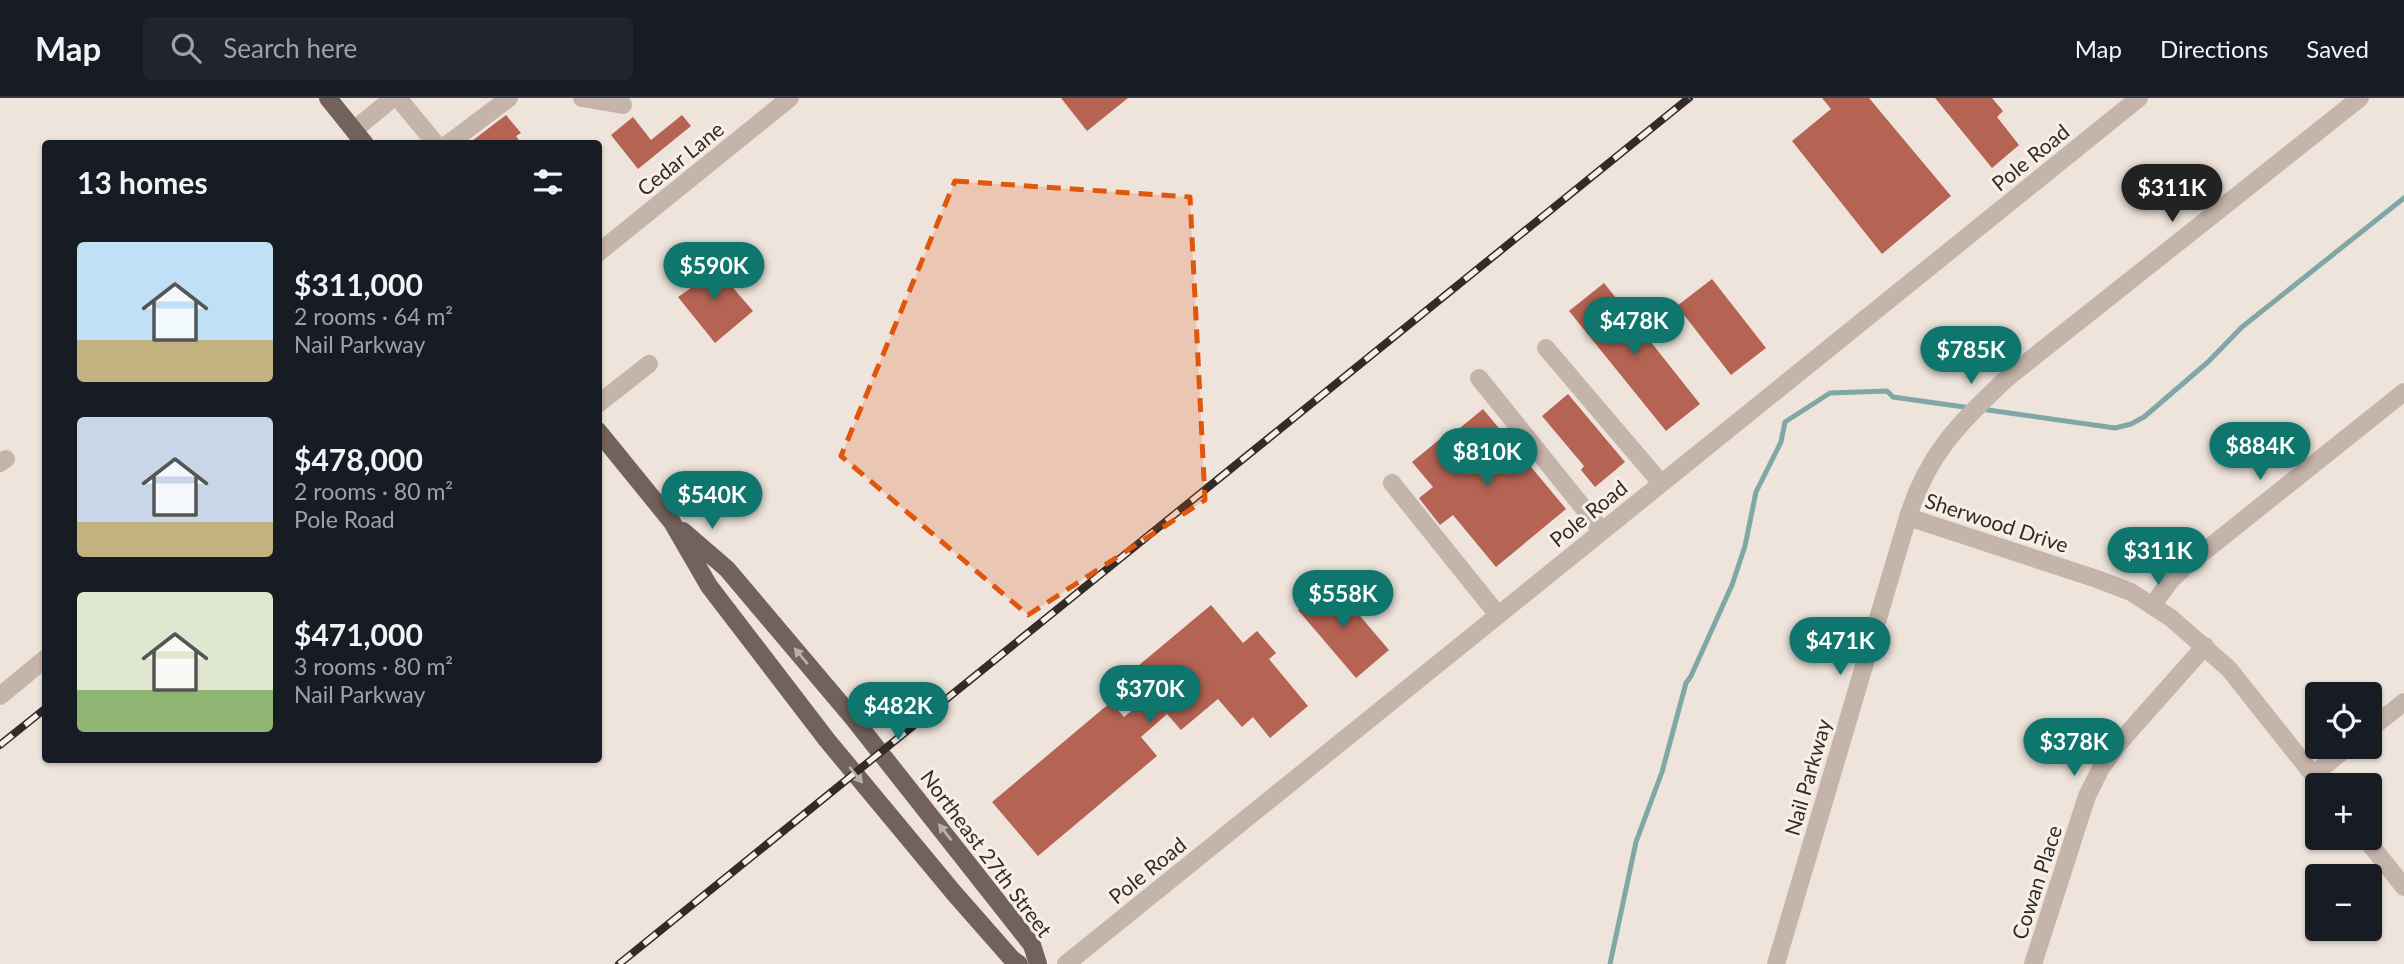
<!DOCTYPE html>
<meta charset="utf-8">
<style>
:root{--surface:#171b24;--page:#20242c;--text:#f1f3f6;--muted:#9ea1a6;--line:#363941;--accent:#0f766e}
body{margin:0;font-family:Lato,sans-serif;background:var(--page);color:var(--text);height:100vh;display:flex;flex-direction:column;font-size:26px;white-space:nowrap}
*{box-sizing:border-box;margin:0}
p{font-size:23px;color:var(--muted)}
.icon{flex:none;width:38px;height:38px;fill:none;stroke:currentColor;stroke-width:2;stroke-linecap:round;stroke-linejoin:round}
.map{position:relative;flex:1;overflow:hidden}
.details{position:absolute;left:42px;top:42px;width:560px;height:623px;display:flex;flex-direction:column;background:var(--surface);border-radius:7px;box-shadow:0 2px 5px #0004}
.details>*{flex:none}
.fabs{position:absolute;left:2305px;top:584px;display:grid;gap:14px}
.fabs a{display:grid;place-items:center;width:77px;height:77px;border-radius:7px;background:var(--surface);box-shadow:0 2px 5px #0004;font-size:35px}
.price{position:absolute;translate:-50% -60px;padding:0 16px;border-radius:24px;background:var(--accent);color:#fff;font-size:23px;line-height:46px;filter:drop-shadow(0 2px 4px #0008)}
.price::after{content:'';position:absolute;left:50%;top:42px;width:21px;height:16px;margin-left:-10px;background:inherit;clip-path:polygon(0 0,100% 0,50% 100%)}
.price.active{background:#222;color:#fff}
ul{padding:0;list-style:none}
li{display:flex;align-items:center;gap:21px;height:175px;padding:0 35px}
li span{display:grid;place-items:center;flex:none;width:196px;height:140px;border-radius:7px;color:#555}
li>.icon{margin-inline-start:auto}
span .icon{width:84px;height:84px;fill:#fffc;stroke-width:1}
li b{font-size:30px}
h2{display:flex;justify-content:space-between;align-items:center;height:84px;padding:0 35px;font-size:30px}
header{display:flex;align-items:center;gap:42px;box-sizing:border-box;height:98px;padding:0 35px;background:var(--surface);border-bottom:2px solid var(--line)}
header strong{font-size:33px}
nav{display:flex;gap:38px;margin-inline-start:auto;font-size:24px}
.search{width:490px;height:63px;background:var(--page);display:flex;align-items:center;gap:18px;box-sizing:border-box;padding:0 24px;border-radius:7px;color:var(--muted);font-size:26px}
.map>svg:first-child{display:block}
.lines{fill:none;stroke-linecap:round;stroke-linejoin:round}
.stream{stroke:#7fa7a6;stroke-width:5}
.building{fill:#b56353}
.minor{stroke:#c5b4aa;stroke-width:18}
.major{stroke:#73615b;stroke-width:18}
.rail-casing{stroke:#332b28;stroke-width:8}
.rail{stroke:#f7efe8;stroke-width:5;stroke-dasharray:16;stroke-linecap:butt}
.oneway{fill:#bcafa9}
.marked{fill:#df570d;fill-opacity:0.2;stroke:#df570d;stroke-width:5;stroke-dasharray:14 9;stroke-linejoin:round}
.labels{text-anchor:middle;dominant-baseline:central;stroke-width:6;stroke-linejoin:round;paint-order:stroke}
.street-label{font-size:21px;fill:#332b28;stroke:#f7efe8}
</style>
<header>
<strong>Map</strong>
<div class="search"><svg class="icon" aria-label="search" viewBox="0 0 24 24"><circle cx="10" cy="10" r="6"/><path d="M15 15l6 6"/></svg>Search here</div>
<nav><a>Map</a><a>Directions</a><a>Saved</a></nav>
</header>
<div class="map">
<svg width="2404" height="866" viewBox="0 0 2404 866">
<rect width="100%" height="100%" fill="#eee4dc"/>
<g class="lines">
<path class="stream" d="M1981 311 2115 330 2131 326 2144 319 2208 264 2242 229 2404 100
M1610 866 1636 744 1662 674 1686 585 1691 578 1732 487 1745 448 1756 394 1781 344 1785 324 1830 295 1887 293 1893 299 1971 310"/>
</g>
<path class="building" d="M1061 0H1128L1087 33Z
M1822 0H1869L1951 98 1882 156 1792 43 1831 11Z
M1935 0H1992L2003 13 1997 19 2019 47 1992 70Z
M506 17 521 35 516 38 522 46H468Z
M682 17 691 28 638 71 611 37 633 19 651 42Z
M699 161 709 174 716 170 753 213 715 245 678 199 694 188 685 173Z
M1712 181 1766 250 1731 277 1677 208Z
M1604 185 1700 306 1666 333 1569 213Z
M1568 296 1625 364 1595 389 1581 372 1584 368 1542 318Z
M1483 311 1566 411 1496 469 1453 417 1440 427 1419 400 1433 389 1412 364 1440 341 1443 344Z
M1331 484 1389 552 1356 580 1298 512Z
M1211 507 1243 545 1257 533 1276 555 1269 561 1308 608 1270 640 1253 619 1242 629 1218 601 1181 632 1167 616 1141 639 1157 658 1038 758 992 704 1111 604 1124 619 1152 596 1132 573Z"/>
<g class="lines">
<path class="minor" d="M398 0 436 46
M582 0 623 7
M354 32 393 0
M448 46 509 0
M598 155 790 0
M1546 250 1661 385
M1479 280 1602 433
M598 306 649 266
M0 365 6 361
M1392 385 1498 517
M1908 419 2097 481 2131 494 2171 520 2229 571 2322 688
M2152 508 2171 482 2186 468 2404 294
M0 598 46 560
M2370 631 2404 604
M2313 677 2348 649
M2365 740 2404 789
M1066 866 2139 0
M1776 866 1908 419C1928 355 1959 326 2006 281L2360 0
M2033 866 2087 698 2101 670 2119 645 2205 548"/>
<path class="major" d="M328 0 365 46
M598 333 672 424 709 488 827 642 954 795 1012 861 1019 866
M683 433 727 471 853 620 1032 847 1038 866"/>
<defs>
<path id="rail" d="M0 647 46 610
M619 866 1689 0"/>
</defs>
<use href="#rail" class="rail-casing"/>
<use href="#rail" class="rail"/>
</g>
<defs><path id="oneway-solid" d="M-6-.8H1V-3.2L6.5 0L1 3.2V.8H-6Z" transform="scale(1.75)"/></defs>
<g class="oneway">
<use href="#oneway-solid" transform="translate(801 558) rotate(-130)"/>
<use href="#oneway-solid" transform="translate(856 677) rotate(51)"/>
<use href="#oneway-solid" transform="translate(945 734) rotate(-128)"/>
</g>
<path class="marked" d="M955 83 1190 99 1205 402 1028 517 841 358Z"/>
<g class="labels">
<g class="street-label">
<text transform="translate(2030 59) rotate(-39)">Pole Road</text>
<text transform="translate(680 60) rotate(-39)">Cedar Lane</text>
<text transform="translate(1588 415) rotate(-39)">Pole Road</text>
<text transform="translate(1997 424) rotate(18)">Sherwood Drive</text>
<text transform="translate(1807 679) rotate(-74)">Nail Parkway</text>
<text transform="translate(987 755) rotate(53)">Northeast 27th Street</text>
<text transform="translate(1147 772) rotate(-39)">Pole Road</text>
<text transform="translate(2036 784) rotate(-72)">Cowan Place</text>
</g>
</g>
</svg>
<div class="fabs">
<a><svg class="icon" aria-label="locate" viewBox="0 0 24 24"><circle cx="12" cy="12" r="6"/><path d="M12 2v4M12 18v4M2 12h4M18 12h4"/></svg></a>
<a>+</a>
<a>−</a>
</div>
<b class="price active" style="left:2172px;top:126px">$311K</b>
<b class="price" style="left:714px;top:204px">$590K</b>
<b class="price" style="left:1634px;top:259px">$478K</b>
<b class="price" style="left:1971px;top:288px">$785K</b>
<b class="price" style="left:2260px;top:384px">$884K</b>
<b class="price" style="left:1487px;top:390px">$810K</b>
<b class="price" style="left:712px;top:433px">$540K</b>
<b class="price" style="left:2158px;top:489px">$311K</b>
<b class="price" style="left:1343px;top:532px">$558K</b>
<b class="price" style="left:1840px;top:579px">$471K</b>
<b class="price" style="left:1150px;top:627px">$370K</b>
<b class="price" style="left:898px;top:644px">$482K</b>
<b class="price" style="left:2074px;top:680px">$378K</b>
<section class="details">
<h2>13 homes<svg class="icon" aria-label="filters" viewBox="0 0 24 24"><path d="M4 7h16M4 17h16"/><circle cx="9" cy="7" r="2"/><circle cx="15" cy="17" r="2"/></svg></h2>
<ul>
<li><span style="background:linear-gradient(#bfe0f5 70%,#c2b280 0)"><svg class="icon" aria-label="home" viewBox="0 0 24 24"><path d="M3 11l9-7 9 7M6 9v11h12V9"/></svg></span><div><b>$311,000</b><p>2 rooms · 64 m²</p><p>Nail Parkway</p></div></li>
<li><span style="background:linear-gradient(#c9d6e8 75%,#c2b280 0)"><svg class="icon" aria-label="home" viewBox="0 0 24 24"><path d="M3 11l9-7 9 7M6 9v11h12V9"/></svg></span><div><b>$478,000</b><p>2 rooms · 80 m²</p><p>Pole Road</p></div></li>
<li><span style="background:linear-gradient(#dfe7d0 70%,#8fb573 0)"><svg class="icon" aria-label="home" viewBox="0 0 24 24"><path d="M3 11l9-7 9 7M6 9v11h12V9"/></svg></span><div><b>$471,000</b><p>3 rooms · 80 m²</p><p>Nail Parkway</p></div></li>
</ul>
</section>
</div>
